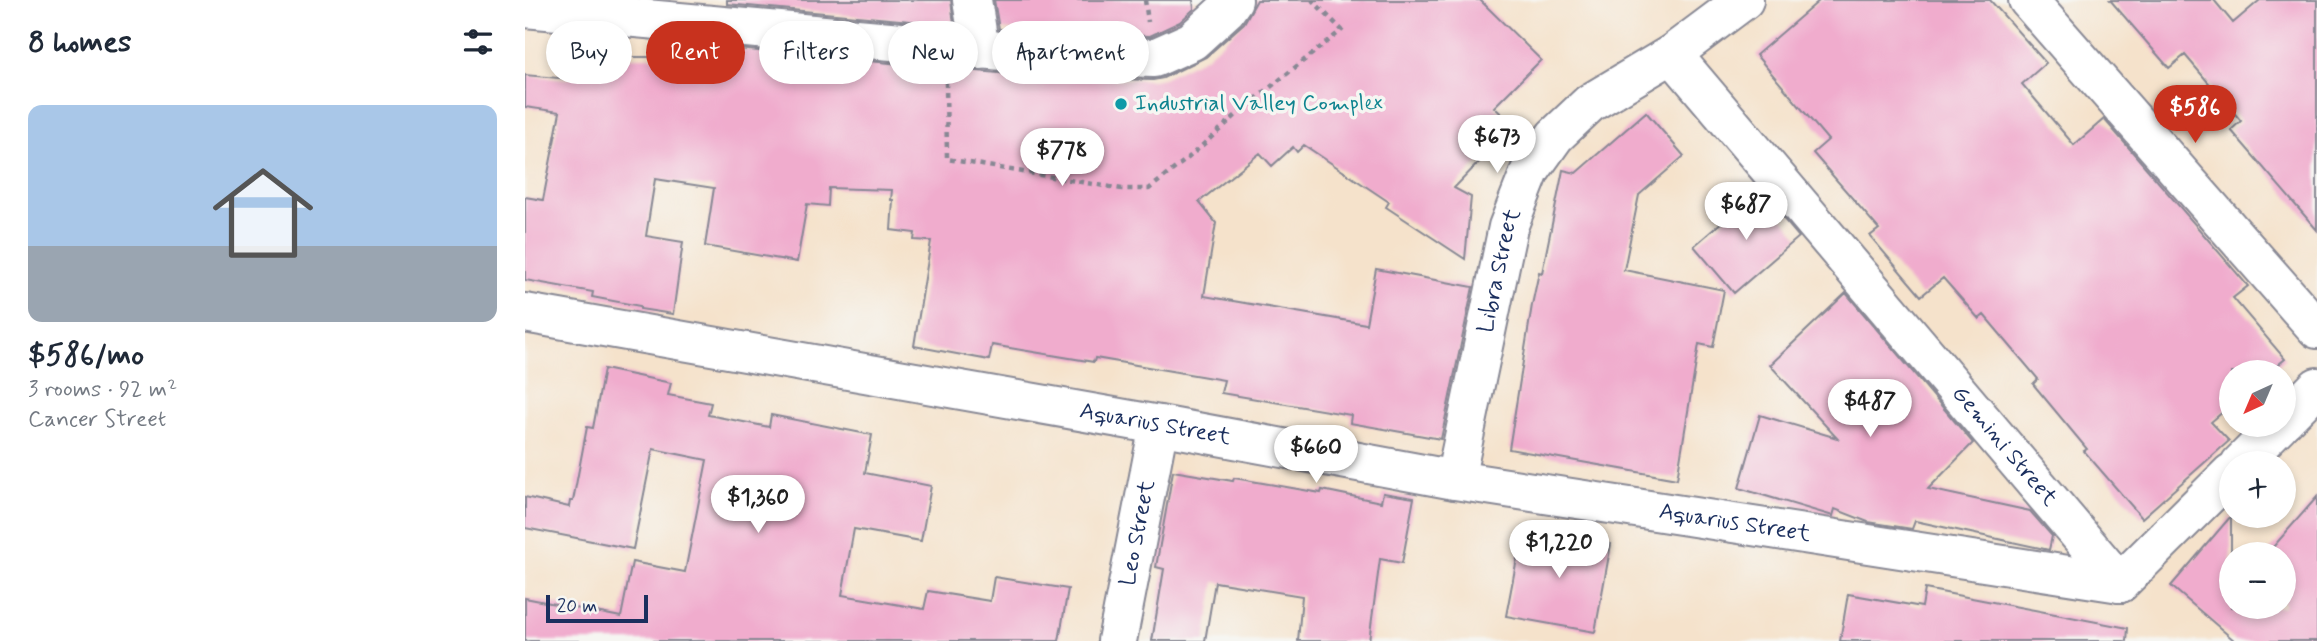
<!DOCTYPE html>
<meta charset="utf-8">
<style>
:root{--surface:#fff;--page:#f6f6f7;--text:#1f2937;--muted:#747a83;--line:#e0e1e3;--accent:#c8321e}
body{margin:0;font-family:Mynerve,sans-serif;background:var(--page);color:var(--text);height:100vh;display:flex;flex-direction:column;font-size:26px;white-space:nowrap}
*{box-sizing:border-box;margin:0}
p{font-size:23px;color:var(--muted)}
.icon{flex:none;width:38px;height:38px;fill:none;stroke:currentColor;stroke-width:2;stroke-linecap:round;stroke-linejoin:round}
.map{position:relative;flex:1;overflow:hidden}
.drawer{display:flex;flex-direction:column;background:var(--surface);width:525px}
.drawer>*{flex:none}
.banner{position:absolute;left:21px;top:21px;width:665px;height:63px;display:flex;gap:14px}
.needle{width:46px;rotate:224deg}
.fabs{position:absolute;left:1694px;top:360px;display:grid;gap:14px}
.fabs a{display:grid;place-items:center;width:77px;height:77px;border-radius:50%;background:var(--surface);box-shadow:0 4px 10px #0003;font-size:35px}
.scale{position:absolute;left:21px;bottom:18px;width:102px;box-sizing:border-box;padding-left:7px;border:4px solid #1b2f5e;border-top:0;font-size:19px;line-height:24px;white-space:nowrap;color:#1b2f5e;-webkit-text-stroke:5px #f6f6f2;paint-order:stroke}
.price{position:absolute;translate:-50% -60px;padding:0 16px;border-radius:24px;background:#fff;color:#222;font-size:23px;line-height:46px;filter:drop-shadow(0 2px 4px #0008)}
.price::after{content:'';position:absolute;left:50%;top:42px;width:21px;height:16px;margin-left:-10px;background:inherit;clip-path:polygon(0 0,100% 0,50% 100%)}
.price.selected{background:var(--accent);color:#fff}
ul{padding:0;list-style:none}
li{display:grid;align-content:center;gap:14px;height:371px;padding:0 28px}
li+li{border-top:2px solid var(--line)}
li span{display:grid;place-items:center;height:217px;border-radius:14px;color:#555}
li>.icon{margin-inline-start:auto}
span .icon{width:126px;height:126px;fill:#fffc;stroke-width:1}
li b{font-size:30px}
h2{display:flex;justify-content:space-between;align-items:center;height:84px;padding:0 28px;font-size:30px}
.chip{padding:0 24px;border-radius:32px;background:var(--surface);box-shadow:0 4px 10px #0003;font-size:24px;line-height:63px}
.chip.selected{background:var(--accent);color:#fff}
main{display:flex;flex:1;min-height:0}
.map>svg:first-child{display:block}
.building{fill:#f0accd}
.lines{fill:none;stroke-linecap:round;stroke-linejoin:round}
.minor-casing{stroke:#888894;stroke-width:42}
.path{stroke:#888894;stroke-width:4.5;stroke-dasharray:5 5;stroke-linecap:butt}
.minor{stroke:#fff;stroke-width:38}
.culture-dot{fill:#0f9aa8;stroke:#f6f6f2;stroke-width:2.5}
.labels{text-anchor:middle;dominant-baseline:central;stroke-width:7;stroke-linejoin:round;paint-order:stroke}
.culture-label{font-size:23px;fill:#0d838f;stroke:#f6f6f2;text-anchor:start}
.street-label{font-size:23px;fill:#1b2f5e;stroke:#f6f6f2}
</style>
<main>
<section class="drawer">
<h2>8 homes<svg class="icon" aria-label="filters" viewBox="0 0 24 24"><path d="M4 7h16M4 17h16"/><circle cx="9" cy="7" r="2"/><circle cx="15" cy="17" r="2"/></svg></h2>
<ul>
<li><span style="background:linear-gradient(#a9c7e8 65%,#9aa5b1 0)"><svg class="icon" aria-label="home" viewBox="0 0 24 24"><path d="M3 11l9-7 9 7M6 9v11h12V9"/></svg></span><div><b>$586/mo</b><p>3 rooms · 92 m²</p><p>Cancer Street</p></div></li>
</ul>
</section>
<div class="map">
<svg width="1792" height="641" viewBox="0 0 1792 641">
<rect width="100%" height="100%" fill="#f6f6f2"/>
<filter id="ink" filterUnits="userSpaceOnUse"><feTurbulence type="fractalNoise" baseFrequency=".0143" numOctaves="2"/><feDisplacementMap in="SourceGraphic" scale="14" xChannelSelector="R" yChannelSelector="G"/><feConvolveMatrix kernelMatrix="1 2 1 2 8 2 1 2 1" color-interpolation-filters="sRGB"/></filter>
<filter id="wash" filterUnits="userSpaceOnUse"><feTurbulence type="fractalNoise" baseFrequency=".00686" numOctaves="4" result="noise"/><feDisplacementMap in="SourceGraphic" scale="28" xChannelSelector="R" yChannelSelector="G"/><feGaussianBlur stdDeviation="1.57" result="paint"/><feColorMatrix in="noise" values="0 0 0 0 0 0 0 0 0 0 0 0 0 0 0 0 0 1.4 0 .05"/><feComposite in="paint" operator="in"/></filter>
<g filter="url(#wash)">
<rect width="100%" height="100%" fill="#f5e2cb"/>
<g id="blocks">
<path class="building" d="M202 0H426L429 25 202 4Z
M469 0H668L669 9 655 22 625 36 521 33 474 29Z
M732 0H955L1016 60 969 107 989 126 929 188 946 197 940 259 861 207 864 202 779 145 772 152 768 147 747 166 735 153 674 202 691 223 679 296 841 324 851 269 948 287 916 439 825 423 826 415 696 393 699 380 570 358 569 362 467 345 464 360 389 346 406 241 389 240 390 233 366 230 368 200H366L367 190 304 188 303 206 282 204 272 262 180 246 189 188 130 179 121 236 158 242 148 314 115 309V306L67 297 68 292 0 280V197L18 200 35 112 0 107V75L44 79 45 50 100 54V57H158V54L202 56V48L518 77 628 80 638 78 681 57 719 23Z
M1295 0H1465L1521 63 1497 84 1549 145 1579 119 1723 286 1708 298 1760 359 1743 373H1706V405L1686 422 1704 441 1617 518 1559 451 1562 449 1508 384 1513 379 1459 315 1454 319 1418 278 1396 296 1345 236 1354 229 1288 153 1303 140 1231 55Z
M1585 0H1689L1708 23 1735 0H1792V230L1706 130 1716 121 1660 55 1644 68Z
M1121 112 1159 156 1114 195 1099 270 1199 290 1188 347 1174 344 1152 479 984 449 1007 305 1014 272 1017 273 1038 170 1051 173Z
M1234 190 1274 237 1209 293 1169 246Z
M1321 293 1448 443 1403 489 1505 511 1527 536 1524 550 1390 521 1387 529 1343 522 1310 509 1308 516 1214 488 1235 415 1312 438 1245 365Z
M79 369 146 383 143 395 186 403 183 415 244 427 246 415 347 435 340 473 406 486 396 541 329 529 317 595 399 609 403 591 465 601 469 577 543 589 534 641H0V598L96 617 107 562 160 572 182 460 128 449 108 549 0 528V497L44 507 45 501H48L62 427 68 428Z
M648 471 708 481 709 478 796 493 797 490 856 502 858 493 889 498 877 563 855 559 844 641H773L777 596 690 582 680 641H627L639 569 631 567Z
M1792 497V641H1710L1646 586 1706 516V607H1759V555H1741Z
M998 527 1086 544 1070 632 981 616Z
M1400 589 1603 628 1602 641H1315L1323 594 1397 607Z"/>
</g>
</g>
<g filter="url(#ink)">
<use href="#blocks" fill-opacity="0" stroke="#888894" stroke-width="2"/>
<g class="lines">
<defs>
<g id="minor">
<path d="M447 0 455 50"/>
<path d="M1503 0 1792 329"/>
<path d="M0 8 520 55 629 58 667 41 701 10 708 0"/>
<path id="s1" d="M1147 54 1595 583"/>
<path id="s2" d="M0 313 634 425 930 480 1595 583"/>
<path d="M1759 420 1792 387"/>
<path d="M1715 464 1754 425"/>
<path id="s3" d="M930 480 983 227 1005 171 1030 136 1065 103 1147 54 1219 0"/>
<path d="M1595 583 1706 473"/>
<path id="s4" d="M592 641 634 425"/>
</g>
</defs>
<use href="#minor" class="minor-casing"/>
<path class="path" d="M620 0 623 22
M421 82 422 159 597 189H624L663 158 718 109 817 30 787 0"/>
<use href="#minor" class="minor"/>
</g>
</g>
<circle class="culture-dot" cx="596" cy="104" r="7"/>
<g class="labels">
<g class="culture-label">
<text x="610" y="104">Industrial Valley Complex</text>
</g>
<g class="street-label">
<text stroke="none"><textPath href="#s3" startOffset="214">Libra Street</textPath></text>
<text stroke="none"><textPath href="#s2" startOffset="640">Aquarius Street</textPath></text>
<text stroke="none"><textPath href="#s1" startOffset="514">Gemini Street</textPath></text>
<text stroke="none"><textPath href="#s2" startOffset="1228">Aquarius Street</textPath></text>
<text stroke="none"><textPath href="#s4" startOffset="110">Leo Street</textPath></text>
</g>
</g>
</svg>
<div class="fabs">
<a><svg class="needle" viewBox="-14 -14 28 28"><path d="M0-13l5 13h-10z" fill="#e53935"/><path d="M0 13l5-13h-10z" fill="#747a83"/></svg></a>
<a>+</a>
<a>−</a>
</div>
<div class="scale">20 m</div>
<b class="price selected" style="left:1670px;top:145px">$586</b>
<b class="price" style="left:972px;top:175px">$673</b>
<b class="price" style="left:537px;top:188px">$778</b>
<b class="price" style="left:1221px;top:242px">$687</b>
<b class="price" style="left:1345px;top:439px">$487</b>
<b class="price" style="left:791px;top:485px">$660</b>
<b class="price" style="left:233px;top:535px">$1,360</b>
<b class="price" style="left:1034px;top:580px">$1,220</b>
<div class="banner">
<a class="chip">Buy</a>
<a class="chip selected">Rent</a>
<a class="chip">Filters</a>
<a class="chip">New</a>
<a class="chip">Apartment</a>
</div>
</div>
</main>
